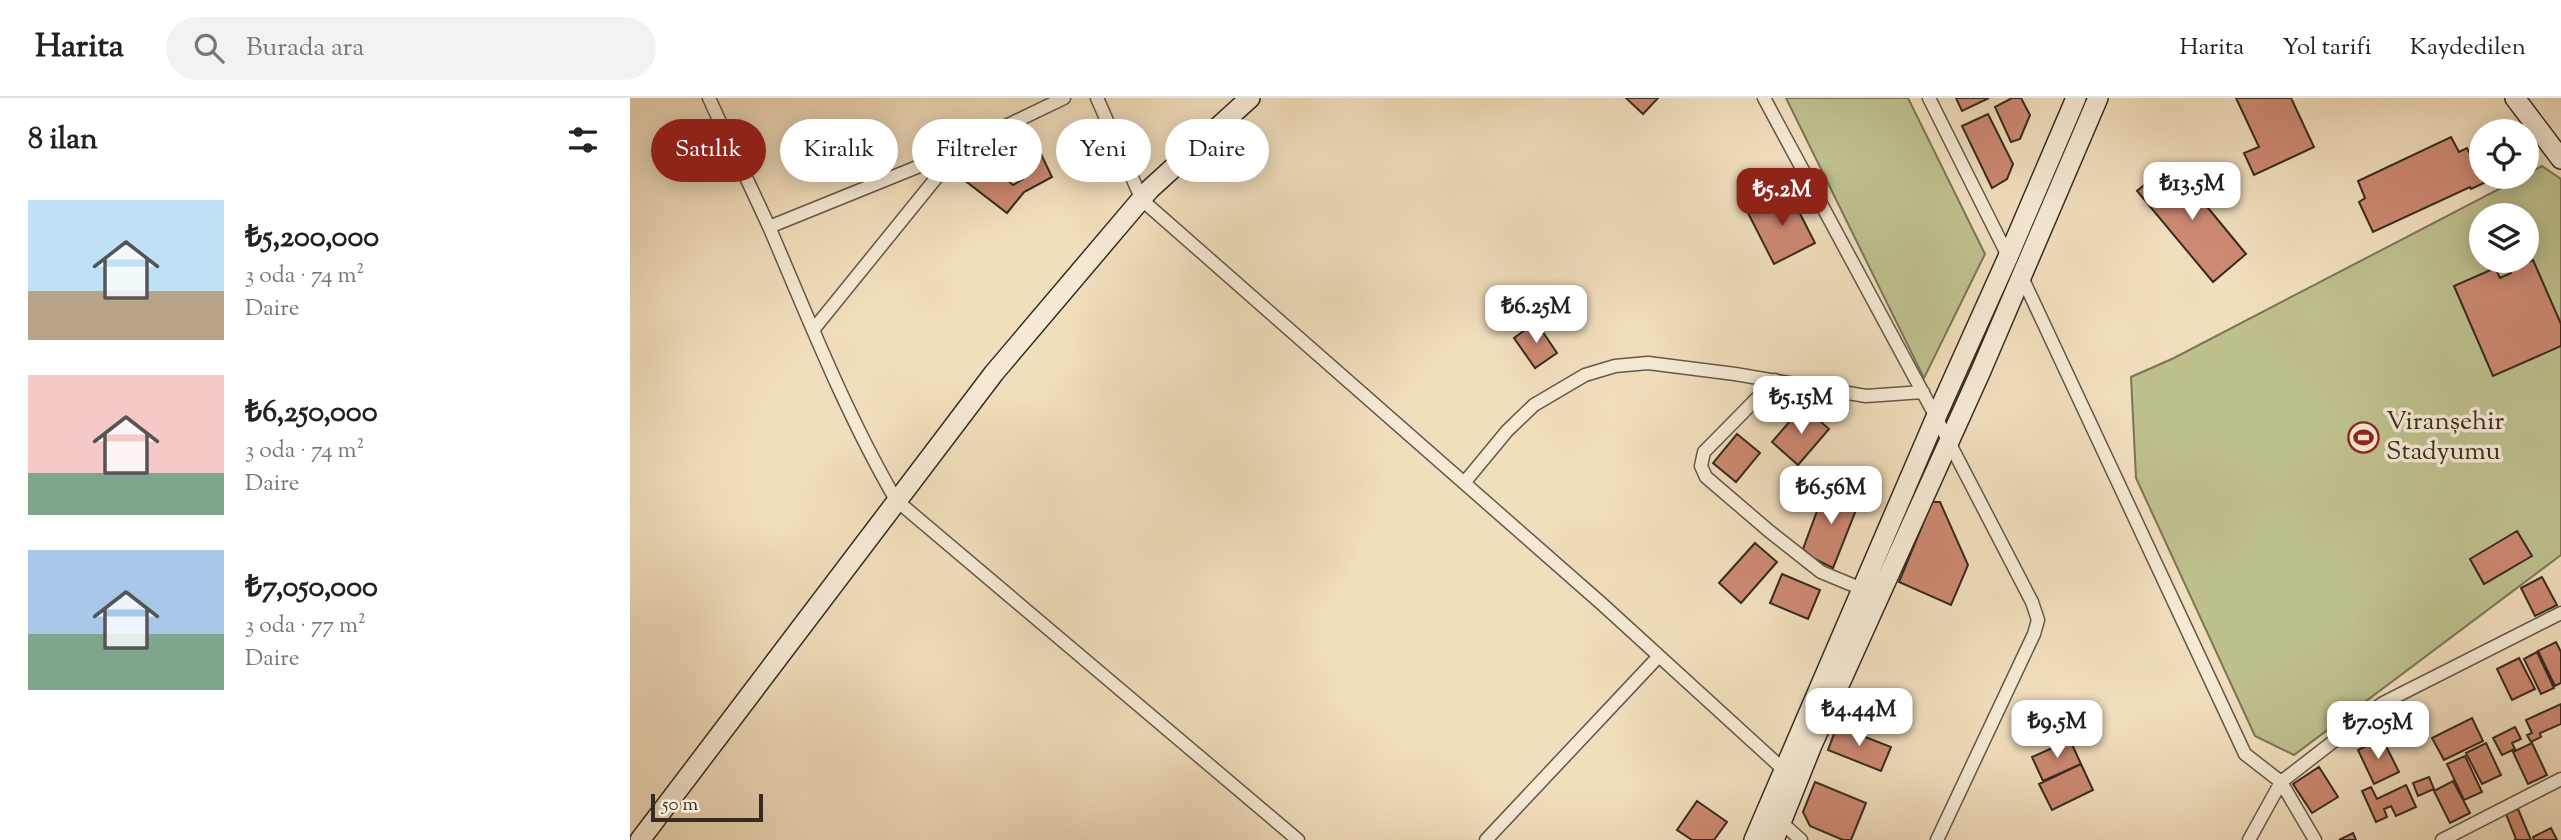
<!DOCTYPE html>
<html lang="tr">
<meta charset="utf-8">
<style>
:root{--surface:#fff;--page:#f2f2f2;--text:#222;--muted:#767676;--line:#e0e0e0;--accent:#8f2418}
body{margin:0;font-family:"Sorts Mill Goudy",serif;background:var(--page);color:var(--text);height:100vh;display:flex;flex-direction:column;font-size:26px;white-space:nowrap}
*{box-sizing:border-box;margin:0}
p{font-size:23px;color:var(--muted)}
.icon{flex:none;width:38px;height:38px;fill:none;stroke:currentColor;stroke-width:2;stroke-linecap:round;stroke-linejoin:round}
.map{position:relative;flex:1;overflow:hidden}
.details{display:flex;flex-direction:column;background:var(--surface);width:630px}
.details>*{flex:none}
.top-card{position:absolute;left:21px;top:21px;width:665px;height:63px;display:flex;gap:14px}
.tools{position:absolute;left:1839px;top:21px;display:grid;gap:14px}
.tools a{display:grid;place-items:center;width:70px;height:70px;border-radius:50%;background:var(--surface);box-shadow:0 4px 18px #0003;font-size:35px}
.scale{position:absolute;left:21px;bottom:18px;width:112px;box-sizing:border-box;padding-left:7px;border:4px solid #362b21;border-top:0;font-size:19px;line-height:24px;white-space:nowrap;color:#362b21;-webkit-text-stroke:5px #f6ead4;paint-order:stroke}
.price{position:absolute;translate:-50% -60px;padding:0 16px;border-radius:14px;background:#fff;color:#222;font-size:23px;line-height:46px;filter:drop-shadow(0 2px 4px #0008)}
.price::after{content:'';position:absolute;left:50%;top:42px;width:21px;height:16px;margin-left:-10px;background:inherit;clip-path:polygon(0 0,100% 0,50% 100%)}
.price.selected{background:var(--accent);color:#fff}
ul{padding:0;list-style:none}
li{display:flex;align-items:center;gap:21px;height:175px;padding:0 28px}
li span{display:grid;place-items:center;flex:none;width:196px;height:140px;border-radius:0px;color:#555}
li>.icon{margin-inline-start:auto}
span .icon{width:84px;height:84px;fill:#fffc;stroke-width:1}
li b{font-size:30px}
h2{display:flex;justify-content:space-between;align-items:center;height:84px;padding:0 28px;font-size:30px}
.tag{padding:0 24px;border-radius:32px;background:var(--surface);box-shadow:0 4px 18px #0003;font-size:24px;line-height:63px}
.tag.selected{background:var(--accent);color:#fff}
header{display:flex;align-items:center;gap:42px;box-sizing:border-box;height:98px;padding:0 35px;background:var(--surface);border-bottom:2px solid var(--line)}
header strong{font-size:33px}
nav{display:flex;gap:38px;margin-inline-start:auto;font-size:24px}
.search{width:490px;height:63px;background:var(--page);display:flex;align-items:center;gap:18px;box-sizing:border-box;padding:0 24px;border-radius:38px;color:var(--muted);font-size:26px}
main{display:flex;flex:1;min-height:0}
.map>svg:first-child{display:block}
.green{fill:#bec08e;stroke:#7a7658;stroke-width:2;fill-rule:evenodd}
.building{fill:#cd8972;stroke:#362b21;stroke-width:2}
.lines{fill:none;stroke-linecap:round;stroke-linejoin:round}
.street-casing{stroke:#655848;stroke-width:15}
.secondary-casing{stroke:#362b21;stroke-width:22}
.street{stroke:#f6ead4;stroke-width:12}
.secondary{stroke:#f6ead4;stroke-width:19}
.labels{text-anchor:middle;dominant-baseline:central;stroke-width:7;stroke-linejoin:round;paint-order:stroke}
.poi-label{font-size:26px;fill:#362b21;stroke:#f6ead4;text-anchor:start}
</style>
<header>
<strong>Harita</strong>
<div class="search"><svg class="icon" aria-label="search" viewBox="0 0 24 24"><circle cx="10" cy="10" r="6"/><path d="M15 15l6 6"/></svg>Burada ara</div>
<nav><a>Harita</a><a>Yol tarifi</a><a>Kaydedilen</a></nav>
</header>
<main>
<section class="details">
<h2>8 ilan<svg class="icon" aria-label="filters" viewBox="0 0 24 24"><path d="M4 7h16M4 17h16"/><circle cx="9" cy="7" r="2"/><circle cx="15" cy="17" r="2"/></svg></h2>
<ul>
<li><span style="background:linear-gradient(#bfe0f5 65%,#b9a48a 0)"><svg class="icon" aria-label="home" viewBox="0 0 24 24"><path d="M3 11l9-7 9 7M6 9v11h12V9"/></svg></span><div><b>₺5,200,000</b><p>3 oda · 74 m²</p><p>Daire</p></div></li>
<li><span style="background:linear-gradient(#f6c9c9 70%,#7fa58c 0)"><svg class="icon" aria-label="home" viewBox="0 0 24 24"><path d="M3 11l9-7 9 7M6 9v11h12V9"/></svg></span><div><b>₺6,250,000</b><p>3 oda · 74 m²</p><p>Daire</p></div></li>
<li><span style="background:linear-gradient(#a9c7e8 60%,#7fa58c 0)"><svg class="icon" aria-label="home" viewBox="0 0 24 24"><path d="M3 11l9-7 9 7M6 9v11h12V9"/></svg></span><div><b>₺7,050,000</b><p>3 oda · 77 m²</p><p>Daire</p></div></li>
</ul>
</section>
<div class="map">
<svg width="1931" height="742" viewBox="0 0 1931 742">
<rect width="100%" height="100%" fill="#f1debd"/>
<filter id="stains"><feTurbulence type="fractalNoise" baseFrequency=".00286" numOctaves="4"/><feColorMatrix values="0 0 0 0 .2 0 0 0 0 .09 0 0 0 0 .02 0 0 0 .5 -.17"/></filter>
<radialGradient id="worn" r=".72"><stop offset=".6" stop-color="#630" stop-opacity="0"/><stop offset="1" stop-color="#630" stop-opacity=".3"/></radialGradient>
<path class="green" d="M1156 0H1278L1355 156 1294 280Z
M1912 68 1931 81V457L1664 657 1625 638 1506 380 1501 279 1544 260 1892 79H1897V76ZM1852 117H1897V163H1852Z"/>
<path class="building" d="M996 0H1028L1013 16Z
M1326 0H1359L1332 13Z
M1382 0H1391L1400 17 1390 41 1381 44 1365 9Z
M1606 0H1661L1684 49 1624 77 1614 55 1629 49Z
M1358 16 1383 66 1377 81 1362 90 1332 28Z
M397 27 422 79 394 94 377 115 329 78 348 56 383 87 393 81 373 40Z
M1821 39 1829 54 1837 50 1854 85 1841 91 1840 89 1743 134 1729 104 1735 100 1728 83Z
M1541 65 1616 156 1583 184 1507 93Z
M1159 94 1185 145 1144 166 1118 115Z
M1903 162 1931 226V248L1863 278 1824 188 1865 170 1870 180 1881 175 1879 172Z
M906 224 927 255 905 270 884 240Z
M1173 308 1199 331 1168 367 1142 344Z
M1107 336 1130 355 1106 384 1083 365Z
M1197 386 1230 402 1203 470 1183 460 1173 451Z
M1302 404H1310L1338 467 1321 507 1269 484Z
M1887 433 1902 458 1854 486 1840 461Z
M1125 445 1147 464 1111 505 1089 485Z
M1152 476 1190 492 1178 521 1140 505Z
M1912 479 1927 507 1905 518 1891 490Z
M1926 544 1931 554V585L1925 588 1908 553Z
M1907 554 1924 590 1911 596 1894 561Z
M1889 560 1905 591 1882 602 1867 571Z
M1931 606V626L1910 635 1911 639 1901 644 1897 637 1902 635 1896 622Z
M1842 620 1853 643 1814 662 1802 640Z
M1207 628 1261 649 1251 673 1198 652Z
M1885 629 1891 641 1882 645 1885 651 1872 657 1863 640Z
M1752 640 1769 674 1744 686 1728 652Z
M1440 642 1451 666 1413 683 1402 659Z
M1856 645 1871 677 1852 686 1836 655Z
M1902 645 1917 677 1898 686 1883 654Z
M1835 658 1852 694 1834 702 1817 666Z
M1451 666 1463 692 1422 712 1409 686Z
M1689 669 1708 699 1682 715 1663 686Z
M1799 679 1804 691 1788 698 1783 685Z
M1823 683 1840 715 1820 725 1804 693Z
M1185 684 1236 705 1221 742H1213L1180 728 1173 714Z
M1776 687 1786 709 1766 718 1761 708 1754 711 1757 719 1746 724 1732 693 1741 689 1747 701Z
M1067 703 1097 724 1084 742H1062L1047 732Z
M1888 711 1901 742H1884L1886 741 1876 716Z
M1921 730 1927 742H1904L1903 739Z
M1723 735 1726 742H1709Z"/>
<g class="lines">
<defs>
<path id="street" d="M79 0C99 44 120 87 140 131 179 222 216 316 266 402L668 742
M467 0 512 102 972 506 1154 672
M1134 0 1306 319 1402 504 1408 522 1404 536 1307 742
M1299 0 1379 160
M139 129 307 61 434 0
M1390 175 1615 656 1651 684 1685 742
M183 232 328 53
M1145 282 1074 354 1071 368 1076 379 1139 433 1191 474 1232 491
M834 385 877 333 904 307 955 277 985 268 1018 265 1105 276 1236 298 1293 294
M1151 724 1171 742
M856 742 1029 558
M1619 742 1651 684 1753 605 1931 515
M1812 742 1931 681"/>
<path id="secondary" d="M1885 0 1931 61
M10 742 364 275 520 91 620 0
M1124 742 1306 319 1378 159 1446 0
M1144 742 1182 647 1350 275 1468 0"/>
</defs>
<use href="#street" class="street-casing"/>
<use href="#secondary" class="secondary-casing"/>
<use href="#street" class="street"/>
<use href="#secondary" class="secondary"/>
</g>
<defs>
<symbol id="stadium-ring" viewBox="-11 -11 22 22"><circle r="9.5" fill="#f6ead4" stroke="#8f2418" stroke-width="1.5"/><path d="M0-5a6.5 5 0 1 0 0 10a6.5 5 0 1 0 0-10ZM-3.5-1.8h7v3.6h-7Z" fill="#8f2418"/></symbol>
</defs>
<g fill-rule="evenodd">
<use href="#stadium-ring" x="1716" y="322" width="35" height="35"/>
</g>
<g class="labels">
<g class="poi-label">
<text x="1756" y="324">Viranşehir<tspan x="1756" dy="30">Stadyumu</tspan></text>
</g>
</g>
<rect width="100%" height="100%" filter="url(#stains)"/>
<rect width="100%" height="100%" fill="url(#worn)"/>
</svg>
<div class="tools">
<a><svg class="icon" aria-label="locate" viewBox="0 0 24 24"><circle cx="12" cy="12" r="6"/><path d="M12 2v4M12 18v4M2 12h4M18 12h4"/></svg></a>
<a><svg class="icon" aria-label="layers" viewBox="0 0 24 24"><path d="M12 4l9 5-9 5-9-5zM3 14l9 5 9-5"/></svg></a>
</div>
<div class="scale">50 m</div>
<b class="price" style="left:1562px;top:124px">₺13.5M</b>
<b class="price selected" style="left:1152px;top:130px">₺5.2M</b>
<b class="price" style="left:906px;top:247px">₺6.25M</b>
<b class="price" style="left:1171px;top:338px">₺5.15M</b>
<b class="price" style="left:1201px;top:428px">₺6.56M</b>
<b class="price" style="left:1229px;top:650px">₺4.44M</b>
<b class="price" style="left:1427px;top:662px">₺9.5M</b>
<b class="price" style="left:1748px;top:663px">₺7.05M</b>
<div class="top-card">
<a class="tag selected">Satılık</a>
<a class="tag">Kiralık</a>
<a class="tag">Filtreler</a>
<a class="tag">Yeni</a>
<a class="tag">Daire</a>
</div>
</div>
</main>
